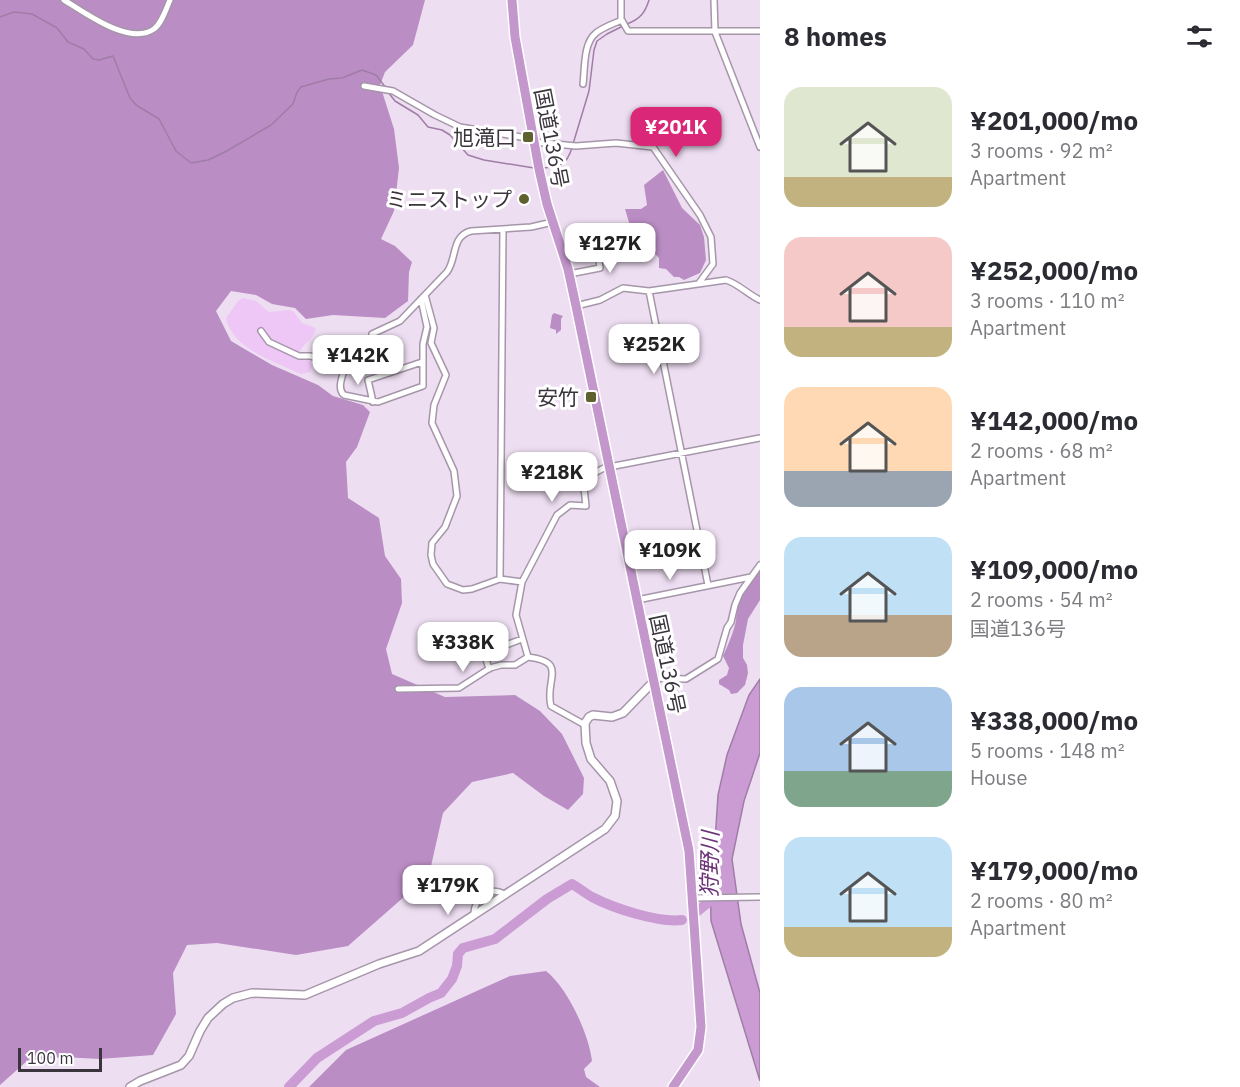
<!DOCTYPE html>
<meta charset="utf-8">
<style>
:root{--surface:#fff;--page:#f2f2f3;--text:#2b2b33;--muted:#7c7c81;--accent:#db2777}
body{margin:0;font-family:"IBM Plex Sans","Noto Sans JP",sans-serif;background:var(--page);color:var(--text);height:100vh;display:flex;flex-direction:column;font-size:22px;white-space:nowrap}
*{box-sizing:border-box;margin:0}
p{font-size:20px;color:var(--muted)}
.icon{flex:none;width:33px;height:33px;fill:none;stroke:currentColor;stroke-width:2;stroke-linecap:round;stroke-linejoin:round}
.map{position:relative;flex:1;overflow:hidden}
.drawer{display:flex;flex-direction:column;background:var(--surface);width:480px}
.drawer>*{flex:none}
.scale{position:absolute;left:18px;bottom:15px;width:84px;box-sizing:border-box;padding-left:6px;border:3px solid #3a343c;border-top:0;font-size:16px;line-height:21px;white-space:nowrap;color:#3a343c;-webkit-text-stroke:4px #fff;paint-order:stroke}
.price{position:absolute;translate:-50% -51px;padding:0 14px;border-radius:12px;background:#fff;color:#222;font-size:20px;line-height:39px;filter:drop-shadow(0 2px 3px #0008)}
.price::after{content:'';position:absolute;left:50%;top:36px;width:18px;height:14px;margin-left:-9px;background:inherit;clip-path:polygon(0 0,100% 0,50% 100%)}
.price.selected{background:var(--accent);color:#fff}
ul{padding:0;list-style:none}
li{display:flex;align-items:center;gap:18px;height:150px;padding:0 24px}
li span{display:grid;place-items:center;flex:none;width:168px;height:120px;border-radius:18px;color:#555}
li>.icon{margin-inline-start:auto}
span .icon{width:72px;height:72px;fill:#fffc;stroke-width:1}
li b{font-size:26px}
h2{display:flex;justify-content:space-between;align-items:center;height:72px;padding:0 24px;font-size:26px}
main{display:flex;flex:1;min-height:0}
.map>svg:first-child{display:block}
.green{fill:#eec7f6}
.forest{fill:#ba8dc4}
.water{fill:#cb9cd4;stroke:#a07da6;stroke-width:1.5}
.lines{fill:none;stroke-linecap:round;stroke-linejoin:round}
.stream{stroke:#a07da6;stroke-width:1.5}
.river{stroke:#cb9cd4;stroke-width:10}
.minor-casing{stroke:#a596a9;stroke-width:8}
.tertiary-casing{stroke:#a596a9;stroke-width:10}
.trunk-casing{stroke:#fff;stroke-width:12}
.minor{stroke:#fff;stroke-width:5}
.tertiary{stroke:#fff;stroke-width:7}
.trunk{stroke:#c396cc;stroke-width:9}
.poi-dot{fill:#5f612e;stroke:#fff;stroke-width:2}
.labels{text-anchor:middle;dominant-baseline:central;stroke-width:6;stroke-linejoin:round;paint-order:stroke}
.poi-label{font-size:21px;fill:#3a343c;stroke:#fff;text-anchor:end}
.street-label{font-size:21px;fill:#3a343c;stroke:#fff}
.water-label{font-size:22px;font-style:italic;fill:#6b3376;stroke:#fff}
</style>
<main>
<div class="map">
<svg width="760" height="1087" viewBox="0 0 760 1087">
<rect width="100%" height="100%" fill="#eedef2"/>
<path class="green" d="M243 298 256 301 269 312 290 310 294 312 302 323 316 328C313 342 298 345 299 358L311 361 312 367 310 372 301 374C276 362 232 349 226 318L238 301Z"/>
<path class="forest" d="M0 0H425L413 45 385 72 380 85 394 129 399 168 394 211 381 239 395 246 412 262 409 272 408 301 385 318 333 315 306 319 295 308 272 304 256 295 231 291 216 311 231 341 272 365 318 385 333 396 363 405 370 412 357 447 346 462 348 498 379 518 385 556 401 579 402 603 386 649 392 674 445 697 515 695 540 711 562 734 584 778 583 794 568 810 544 796 513 773 472 782 443 813 429 875 348 946 296 955 217 943 187 945 173 973 176 1014 153 1055 99 1059 63 1057 27 1061 0 1085Z
M663 170 682 208 700 225 704 237 706 260 700 273 684 280 679 277H674L666 269 659 268V258L655 254 642 255 630 245 634 239 625 209H641L647 205 644 185Z
M554 313 563 316 561 319V330L556 334V330L550 328 552 315Z
M760 570V600L748 619 743 645V658L747 665 748 673 745 685 737 693 731 694 729 690 719 684V680L727 675 729 668 723 656C728 645 732 636 735 625 737 619 736 612 737 606 741 593 752 580 760 570Z
M546 971C567 987 589 1034 592 1061L584 1069 586 1077 600 1087H309L346 1050 510 976Z"/>
<path class="water" d="M760 679V753L744 801 732 859 741 924 760 993V1081L711 921 710 876 714 857 718 795 727 755 749 695Z"/>
<g class="lines">
<path class="stream" d="M0 17 14 12 32 14 57 28 68 42 84 49 93 59 99 60 113 56 130 98 136 105 159 119 176 151 191 163 208 160 225 152 271 125 293 104 297 92 301 87 329 79 342 78 362 70 376 75 386 88
M627 24C640 19 645 13 649 0
M388 92 395 101 418 115 428 127 442 130 450 135 468 155 484 160 534 168
M573 144 589 91 594 50 597 41 607 34 623 26
M542 168C560 167 566 166 572 148"/>
<path class="river" d="M695 913 720 893
M289 1087 317 1058 374 1021 402 1013 429 998 441 993 452 979 457 966 458 954 463 948 495 939 547 899 572 884C579 888 585 893 592 897 613 908 658 923 682 920"/>
<defs>
<path id="minor" d="M64 0C86 13 129 46 154 29 162 23 166 9 170 0
M621 0V19L628 31H760
M714 0 715 32 760 147
M583 84C585 69 583 43 596 33 603 27 613 24 622 20
M364 86 393 91 435 115 460 127 533 139
M534 142 576 146 616 143 653 147 700 215 711 237 713 264 699 283
M569 274 600 268 596 237
M649 291 708 585
M425 295 434 328 431 343 446 375 434 405 432 423 454 471 457 496 445 527 432 543 431 555 433 564 447 584 463 590 472 589 500 579 522 582
M576 306 600 300 623 288 649 291 726 280C737 283 749 295 760 300
M261 331 269 342 299 356H310L327 360 347 356C348 368 334 386 344 395L378 402 423 386V344L427 327 421 299
M372 334 400 321 447 272C457 259 451 236 471 231L531 227 553 222
M373 402 368 380 422 362
M500 579 503 230
M637 600 751 577
M484 653 489 669
M474 657 522 639
M528 657 516 615 522 582 557 515 570 505 586 506 583 479 604 468 760 438
M654 681 661 678 686 679 718 659 727 628 731 622 735 605 740 593 760 565
M398 689 459 688 490 668 501 665H515L528 657C569 662 544 680 551 706L585 725
M692 898 760 897
M474 914C474 898 490 886 504 894"/>
<path id="tertiary" d="M130 1087 140 1081 181 1065 189 1056 200 1031 208 1018 223 1004 233 998 252 993 305 995 379 964 419 951 605 829 615 816 617 801 610 781 591 759 586 743 585 723 589 717 593 715 612 717 623 713 654 681"/>
<path id="trunk" d="M512 0 515 37 539 169 547 204 568 269 576 306 689 851 701 1027 698 1050 673 1087"/>
</defs>
<use href="#minor" class="minor-casing"/>
<use href="#tertiary" class="tertiary-casing"/>
<use href="#trunk" class="trunk-casing"/>
<use href="#minor" class="minor"/>
<use href="#tertiary" class="tertiary"/>
<use href="#trunk" class="trunk"/>
</g>
<g class="poi-dot">
<rect x="522" y="131" width="12" height="12" rx="3"/>
<circle cx="524" cy="199" r="6"/>
<rect x="585" y="391" width="12" height="12" rx="3"/>
</g>
<g class="labels">
<g class="poi-label">
<text x="516" y="137">旭滝口</text>
<text x="512" y="199">ミニストップ</text>
<text x="579" y="397">安竹</text>
</g>
<g class="street-label">
<text transform="translate(552 138) rotate(79)">国道136号</text>
<text transform="translate(668 664) rotate(78)">国道136号</text>
</g>
<g class="water-label">
<text transform="translate(709 864) rotate(-89)">狩野川</text>
</g>
</g>
</svg>
<div class="scale">100 m</div>
<b class="price selected" style="left:676px;top:158px">¥201K</b>
<b class="price" style="left:610px;top:274px">¥127K</b>
<b class="price" style="left:654px;top:375px">¥252K</b>
<b class="price" style="left:358px;top:386px">¥142K</b>
<b class="price" style="left:552px;top:503px">¥218K</b>
<b class="price" style="left:670px;top:581px">¥109K</b>
<b class="price" style="left:463px;top:673px">¥338K</b>
<b class="price" style="left:448px;top:916px">¥179K</b>
</div>
<section class="drawer">
<h2>8 homes<svg class="icon" aria-label="filters" viewBox="0 0 24 24"><path d="M4 7h16M4 17h16"/><circle cx="9" cy="7" r="2"/><circle cx="15" cy="17" r="2"/></svg></h2>
<ul>
<li><span style="background:linear-gradient(#dfe7d0 75%,#c2b280 0)"><svg class="icon" aria-label="home" viewBox="0 0 24 24"><path d="M3 11l9-7 9 7M6 9v11h12V9"/></svg></span><div><b>¥201,000/mo</b><p>3 rooms · 92 m²</p><p>Apartment</p></div></li>
<li><span style="background:linear-gradient(#f6c9c9 75%,#c2b280 0)"><svg class="icon" aria-label="home" viewBox="0 0 24 24"><path d="M3 11l9-7 9 7M6 9v11h12V9"/></svg></span><div><b>¥252,000/mo</b><p>3 rooms · 110 m²</p><p>Apartment</p></div></li>
<li><span style="background:linear-gradient(#ffd9b3 70%,#9aa5b1 0)"><svg class="icon" aria-label="home" viewBox="0 0 24 24"><path d="M3 11l9-7 9 7M6 9v11h12V9"/></svg></span><div><b>¥142,000/mo</b><p>2 rooms · 68 m²</p><p>Apartment</p></div></li>
<li><span style="background:linear-gradient(#bfe0f5 65%,#b9a48a 0)"><svg class="icon" aria-label="home" viewBox="0 0 24 24"><path d="M3 11l9-7 9 7M6 9v11h12V9"/></svg></span><div><b>¥109,000/mo</b><p>2 rooms · 54 m²</p><p>国道136号</p></div></li>
<li><span style="background:linear-gradient(#a9c7e8 70%,#7fa58c 0)"><svg class="icon" aria-label="home" viewBox="0 0 24 24"><path d="M3 11l9-7 9 7M6 9v11h12V9"/></svg></span><div><b>¥338,000/mo</b><p>5 rooms · 148 m²</p><p>House</p></div></li>
<li><span style="background:linear-gradient(#bfe0f5 75%,#c2b280 0)"><svg class="icon" aria-label="home" viewBox="0 0 24 24"><path d="M3 11l9-7 9 7M6 9v11h12V9"/></svg></span><div><b>¥179,000/mo</b><p>2 rooms · 80 m²</p><p>Apartment</p></div></li>
</ul>
</section>
</main>
